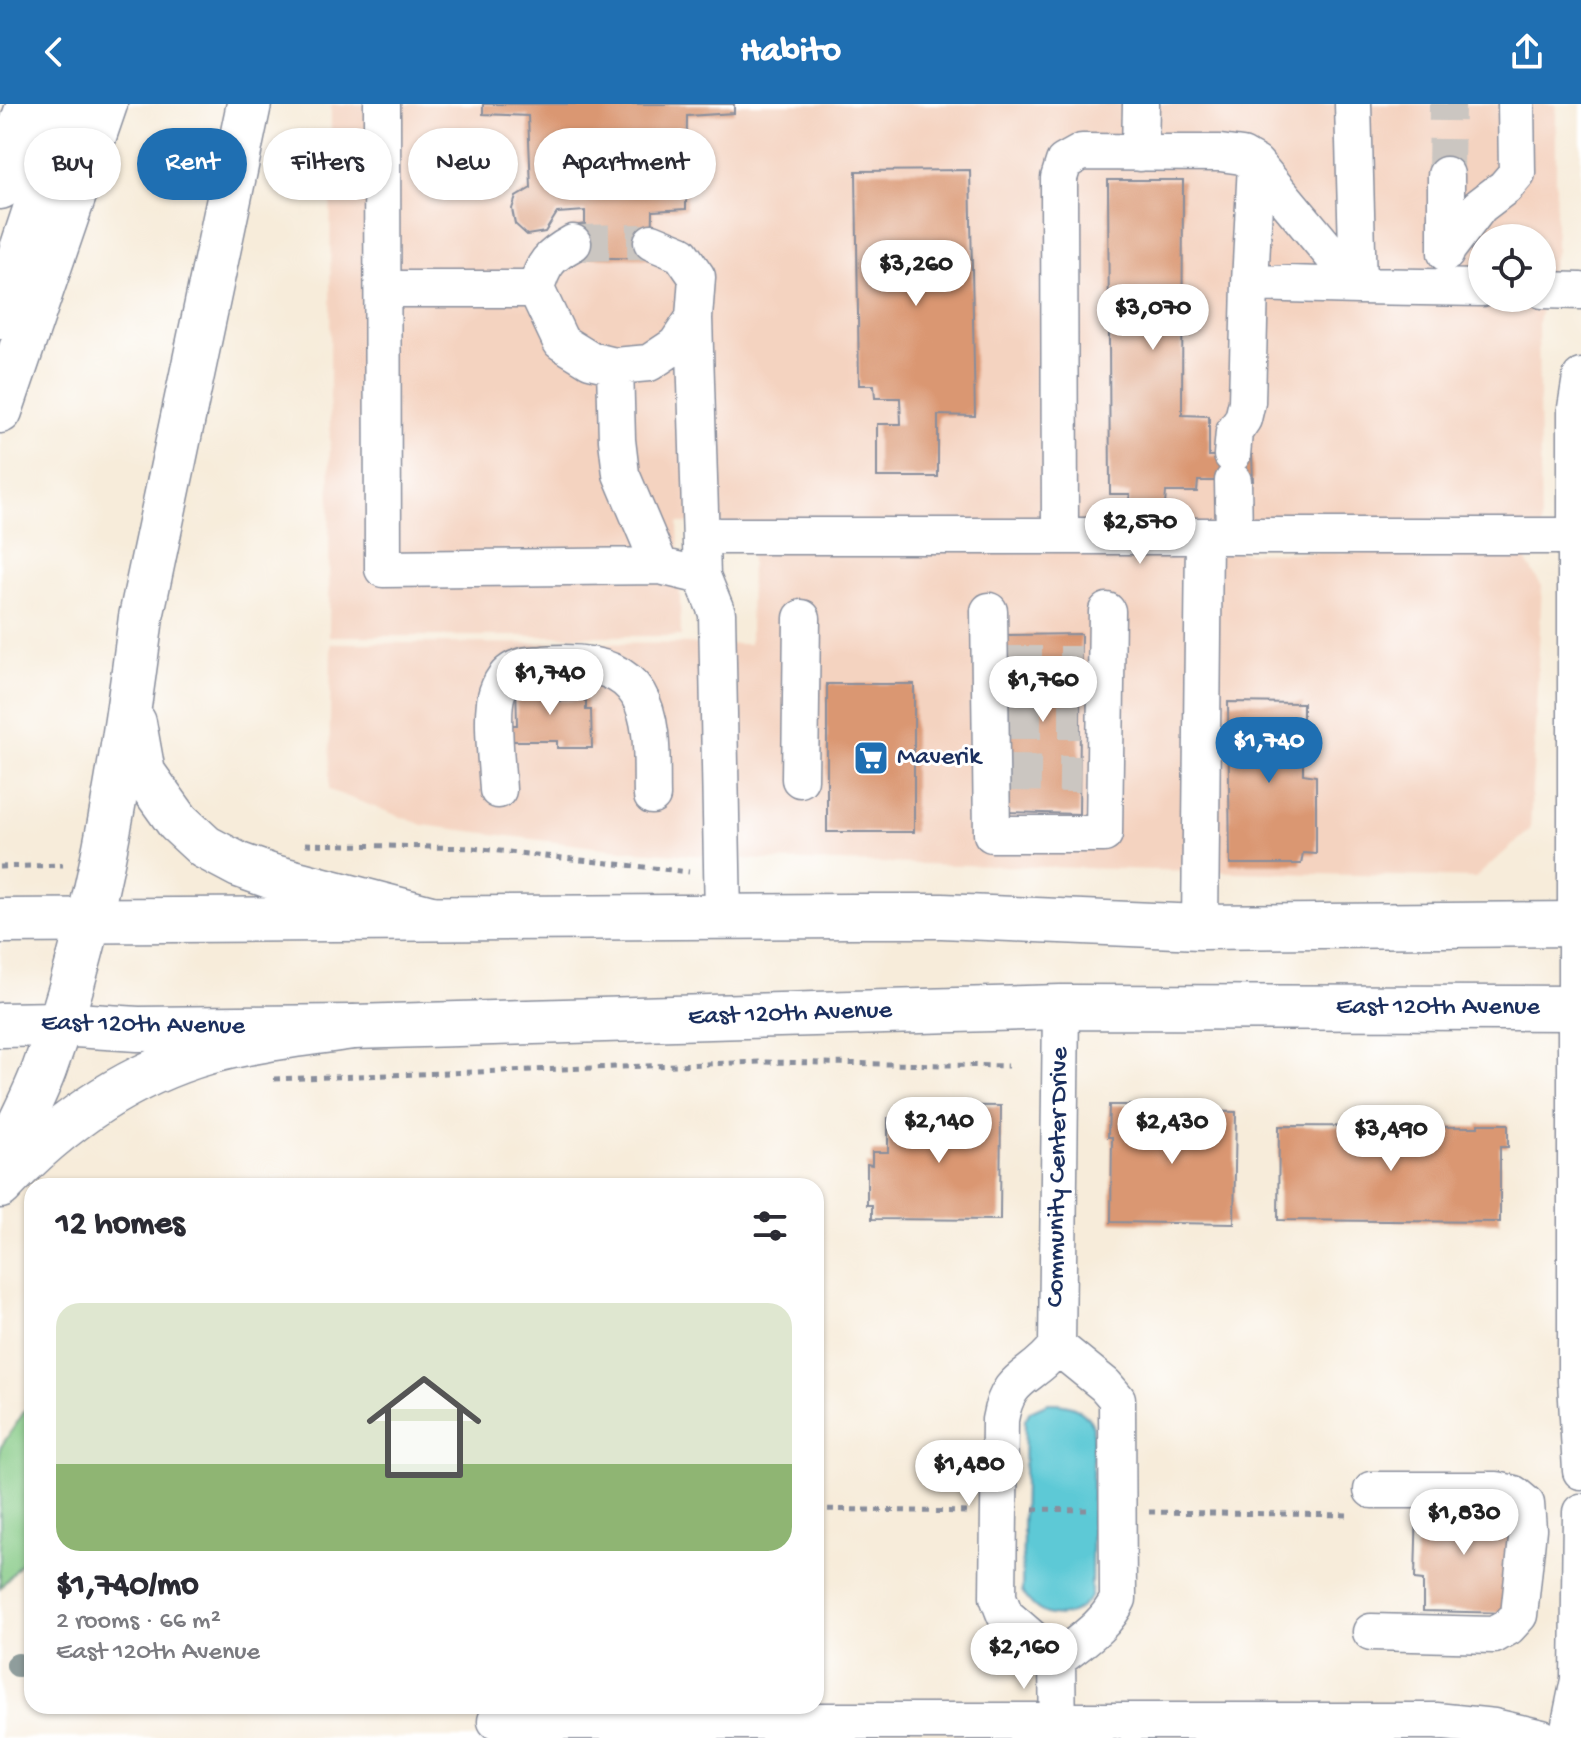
<!DOCTYPE html>
<meta charset="utf-8">
<style>
:root{--surface:#fff;--page:#f2f2f3;--text:#2b2b33;--muted:#7c7c81;--line:#e1e1e2;--accent:#1f6fb2}
body{margin:0;font-family:"Gochi Hand",sans-serif;background:var(--page);color:var(--text);height:100vh;display:flex;flex-direction:column;font-size:30px;white-space:nowrap}
*{box-sizing:border-box;margin:0}
p{font-size:26px;color:var(--muted)}
.icon{flex:none;width:44px;height:44px;fill:none;stroke:currentColor;stroke-width:2;stroke-linecap:round;stroke-linejoin:round}
.map{position:relative;flex:1;overflow:hidden}
.details{position:absolute;left:24px;top:1074px;width:800px;height:536px;display:flex;flex-direction:column;background:var(--surface);border-radius:24px;box-shadow:0 2px 6px #0004}
.details>*{flex:none}
.banner{position:absolute;left:24px;top:24px;width:800px;height:72px;display:flex;gap:16px}
.tools{position:absolute;left:1468px;top:120px;display:grid;gap:16px}
.tools a{display:grid;place-items:center;width:88px;height:88px;border-radius:50%;background:var(--surface);box-shadow:0 2px 6px #0004;font-size:40px}
.price{position:absolute;translate:-50% -68px;padding:0 18px;border-radius:28px;background:#fff;color:#222;font-size:26px;line-height:52px;filter:drop-shadow(0 2px 4px #0008)}
.price::after{content:'';position:absolute;left:50%;top:48px;width:24px;height:18px;margin-left:-12px;background:inherit;clip-path:polygon(0 0,100% 0,50% 100%)}
.price.on{background:var(--accent);color:#fff}
ul{padding:0;list-style:none}
li{display:grid;align-content:center;gap:16px;height:424px;padding:0 32px}
li+li{border-top:2px solid var(--line)}
li span{display:grid;place-items:center;height:248px;border-radius:24px;color:#555}
li>.icon{margin-inline-start:auto}
span .icon{width:144px;height:144px;fill:#fffc;stroke-width:1}
li b{font-size:34px}
h2{display:flex;justify-content:space-between;align-items:center;height:96px;padding:0 32px;font-size:34px}
.pill{padding:0 28px;border-radius:36px;background:var(--surface);box-shadow:0 2px 6px #0004;font-size:28px;line-height:72px}
.pill.on{background:var(--accent);color:#fff}
header{display:flex;justify-content:space-between;align-items:center;height:104px;padding:0 32px;background:var(--accent);color:#fff;font-size:36px;font-weight:700}
.map>svg:first-child{display:block}
.built{fill:#f4d3c0;fill-rule:evenodd}
.green{fill:#84c984;stroke:#507c71;stroke-width:2}
.water{fill:#5dc9d6;stroke:#3c7c9a;stroke-width:2}
.building{fill:#da9772}
.lines{fill:none;stroke-linecap:round;stroke-linejoin:round}
.minor-tunnel{stroke:#cbc6c1;stroke-width:36;stroke-dasharray:36 18;stroke-linecap:butt}
.minor-casing{stroke:#898e9c;stroke-width:39}
.major-casing{stroke:#898e9c;stroke-width:47}
.highway-casing{stroke:#898e9c;stroke-width:47}
.path{stroke:#898e9c;stroke-width:5;stroke-dasharray:6 6;stroke-linecap:butt}
.minor{stroke:#fff;stroke-width:36}
.major{stroke:#fff;stroke-width:44}
.highway{stroke:#fff;stroke-width:44}
.tree{fill:#8f9d9c}
.labels{text-anchor:middle;dominant-baseline:central;stroke-width:6;stroke-linejoin:round;paint-order:stroke}
.poi-label{font-size:26px;fill:#1b2f5e;stroke:#fff;text-anchor:start}
.street-label{font-size:26px;fill:#1b2f5e;stroke:#fff}
</style>
<header><svg class="icon" aria-label="back" viewBox="0 0 24 24"><path d="M15 5l-7 7 7 7"/></svg>Habito<svg class="icon" aria-label="share" viewBox="0 0 24 24"><path d="M12 15V3M7 8l5-5 5 5M5 13v7h14v-7"/></svg></header>
<div class="map">
<svg width="1581" height="1634" viewBox="0 0 1581 1634">
<rect width="100%" height="100%" fill="#fff"/>
<filter id="ink" filterUnits="userSpaceOnUse"><feTurbulence type="fractalNoise" baseFrequency=".0125" numOctaves="2"/><feDisplacementMap in="SourceGraphic" scale="16" xChannelSelector="R" yChannelSelector="G"/><feConvolveMatrix kernelMatrix="1 2 1 2 8 2 1 2 1" color-interpolation-filters="sRGB"/></filter>
<filter id="wash" filterUnits="userSpaceOnUse"><feTurbulence type="fractalNoise" baseFrequency=".006" numOctaves="4" result="noise"/><feDisplacementMap in="SourceGraphic" scale="32" xChannelSelector="R" yChannelSelector="G"/><feGaussianBlur stdDeviation="1.8" result="paint"/><feColorMatrix in="noise" values="0 0 0 0 0 0 0 0 0 0 0 0 0 0 0 0 0 1.4 0 .05"/><feComposite in="paint" operator="in"/></filter>
<g filter="url(#wash)">
<rect width="100%" height="100%" fill="#f7ecda"/>
<path class="built" d="M331 0H1556V146L1538 217 1541 424 678 419 681 532H329ZM1482 134H1542V194H1482Z
M751 446 1521 450 1542 482 1530 726 1475 774 762 756 610 745 423 721 329 686 331 539 750 540Z"/>
<path class="green" d="M32 1296V1446L0 1484V1344Z"/>
<path class="water" d="M1048 1299C1068 1298 1085 1304 1093 1322L1091 1492C1071 1520 1040 1518 1022 1487L1025 1316 1030 1307Z"/>
<g id="blocks">
<path class="building" d="M483 0H734V9L687 12 686 105 653 107 652 155 573 153V122L585 120V107L557 109 545 128 527 131 515 120 512 105 516 93 531 84 528 12 483 10Z
M970 66 975 312 938 311V373H877V320H901L900 294H875L874 281H859L856 67Z
M1108 76H1183L1182 311 1209 312V352L1252 351 1253 377H1198L1197 388H1166L1165 401H1128L1130 390H1110Z
M1081 530 1079 710 1004 708 1006 531Z
M557 576 558 597 586 596V606H591L592 644H557V637H506V621H517L516 577Z
M827 580H914V728H827Z
M1228 598 1303 599V670L1316 672V750L1303 749 1301 760H1230Z
M905 1001 1001 1002 1000 1116 872 1115V1101H867V1060L872 1061V1048H888V1014H905Z
M1109 1001H1142V1006L1236 1008 1234 1120 1111 1118 1112 1033H1108Z
M1478 1020H1508V1043H1500V1118L1278 1116 1279 1022 1478 1023Z
M1417 1400 1512 1402 1509 1509 1423 1507V1476L1415 1475Z"/>
</g>
</g>
<g filter="url(#ink)">
<use href="#blocks" fill-opacity="0" stroke="#898e9c" stroke-width="2"/>
<g class="lines">
<path class="minor-tunnel" d="M1446 71 1447 0
M573 139 652 138
M1006 560H1081
M1005 617H1080
M1005 669 1080 670"/>
<defs>
<path id="minor" d="M382 0 383 465 660 462 702 472
M1140 49 1141 0
M1256 60 1250 179 1358 182 1353 0
M652 138 681 150 697 173 694 214 702 472 717 509 723 812
M573 139C549 152 543 160 536 185L561 238 590 256 615 262 649 259 676 241 694 214
M1446 147 1480 102 1505 83 1517 69 1516 0
M1446 149V71
M383 185H536
M1542 186 1581 187
M615 262 617 336 621 370 660 462
M1581 273 1576 304V1277L1581 1367
M1232 351 1234 328 1243 315 1247 298 1250 179
M1233 377 1234 432
M702 432H1578
M1060 432 1059 74 1064 58 1082 48 1220 49 1242 52 1256 60 1358 182 1482 184
M989 507 992 730H1104L1107 507
M800 675 802 514
M498 686C497 663 490 609 497 589 501 577 508 567 520 563 527 560 537 561 544 560 577 557 619 559 638 590 655 619 651 659 652 692
M1200 823 1204 432
M1371 1528 1494 1531 1508 1523 1519 1511 1528 1425 1526 1400 1514 1390 1497 1386H1372
M1057 1556C1079 1538 1106 1522 1118 1495L1117 1295 1105 1281 1057 1242
M496 1617H1436L1494 1623 1542 1634
M1058 1634 1057 1556 1005 1511 998 1493 1000 1316C1008 1268 1033 1276 1057 1242L1061 903
M1567 1634 1579 1576 1581 1408"/>
<path id="major" d="M0 817 854 812H942L1200 823 1581 820
M0 921 59 920 138 925 353 923 1061 903 1581 904"/>
<path id="highway" d="M0 83 29 0
M0 212 70 0
M0 307 105 0
M134 619 143 669 178 718 205 743 239 761 270 772 431 814
M0 1060C15 1029 32 998 44 966 97 822 122 665 141 513L249 0
M0 1082C57 1021 127 971 208 948 255 935 305 930 353 923"/>
</defs>
<use href="#minor" class="minor-casing"/>
<use href="#major" class="major-casing"/>
<use href="#highway" class="highway-casing"/>
<path class="path" d="M305 740 473 744 689 768
M0 763 63 761
M274 975 762 958 1008 962
M816 1405 967 1408
M1033 1405 1087 1406
M1149 1408 1351 1411"/>
<use href="#minor" class="minor"/>
<use href="#major" class="major"/>
<use href="#highway" class="highway"/>
</g>
<circle class="tree" cx="18" cy="1561" r="12"/>
</g>
<defs>
<symbol id="supermarket-square" viewBox="-11 -11 22 22"><rect x="-9" y="-9" width="18" height="18" rx="4" fill="#1f6fb2" stroke="#fff"/><path d="M-6-5.5h2.5l.6 2H6L4.5 2H-2.5L-4.4-4H-6ZM-1.5 3.2a1.3 1.3 0 1 0 .1 0ZM3 3.2a1.3 1.3 0 1 0 .1 0Z" fill="#fff"/></symbol>
</defs>
<g fill-rule="evenodd">
<use href="#supermarket-square" x="851" y="634" width="40" height="40"/>
</g>
<g class="labels">
<g class="poi-label">
<text x="897" y="654">Maverik</text>
</g>
<g class="street-label">
<text x="1438" y="904">East 120th Avenue</text>
<text transform="translate(790 911) rotate(-2)">East 120th Avenue</text>
<text transform="translate(143 922) rotate(1)">East 120th Avenue</text>
<text transform="translate(1059 1073) rotate(-89)">Community Center Drive</text>
</g>
</g>
</svg>
<div class="tools">
<a><svg class="icon" aria-label="locate" viewBox="0 0 24 24"><circle cx="12" cy="12" r="6"/><path d="M12 2v4M12 18v4M2 12h4M18 12h4"/></svg></a>
</div>
<b class="price" style="left:916px;top:204px">$3,260</b>
<b class="price" style="left:1153px;top:248px">$3,070</b>
<b class="price" style="left:1140px;top:462px">$2,570</b>
<b class="price" style="left:550px;top:613px">$1,740</b>
<b class="price" style="left:1043px;top:620px">$1,760</b>
<b class="price on" style="left:1269px;top:681px">$1,740</b>
<b class="price" style="left:939px;top:1061px">$2,140</b>
<b class="price" style="left:1172px;top:1062px">$2,430</b>
<b class="price" style="left:1391px;top:1069px">$3,490</b>
<b class="price" style="left:969px;top:1404px">$1,480</b>
<b class="price" style="left:1464px;top:1453px">$1,830</b>
<b class="price" style="left:1024px;top:1587px">$2,160</b>
<div class="banner">
<a class="pill">Buy</a>
<a class="pill on">Rent</a>
<a class="pill">Filters</a>
<a class="pill">New</a>
<a class="pill">Apartment</a>
</div>
<section class="details">
<h2>12 homes<svg class="icon" aria-label="filters" viewBox="0 0 24 24"><path d="M4 7h16M4 17h16"/><circle cx="9" cy="7" r="2"/><circle cx="15" cy="17" r="2"/></svg></h2>
<ul>
<li><span style="background:linear-gradient(#dfe7d0 65%,#8fb573 0)"><svg class="icon" aria-label="home" viewBox="0 0 24 24"><path d="M3 11l9-7 9 7M6 9v11h12V9"/></svg></span><div><b>$1,740/mo</b><p>2 rooms · 66 m²</p><p>East 120th Avenue</p></div></li>
</ul>
</section>
</div>
